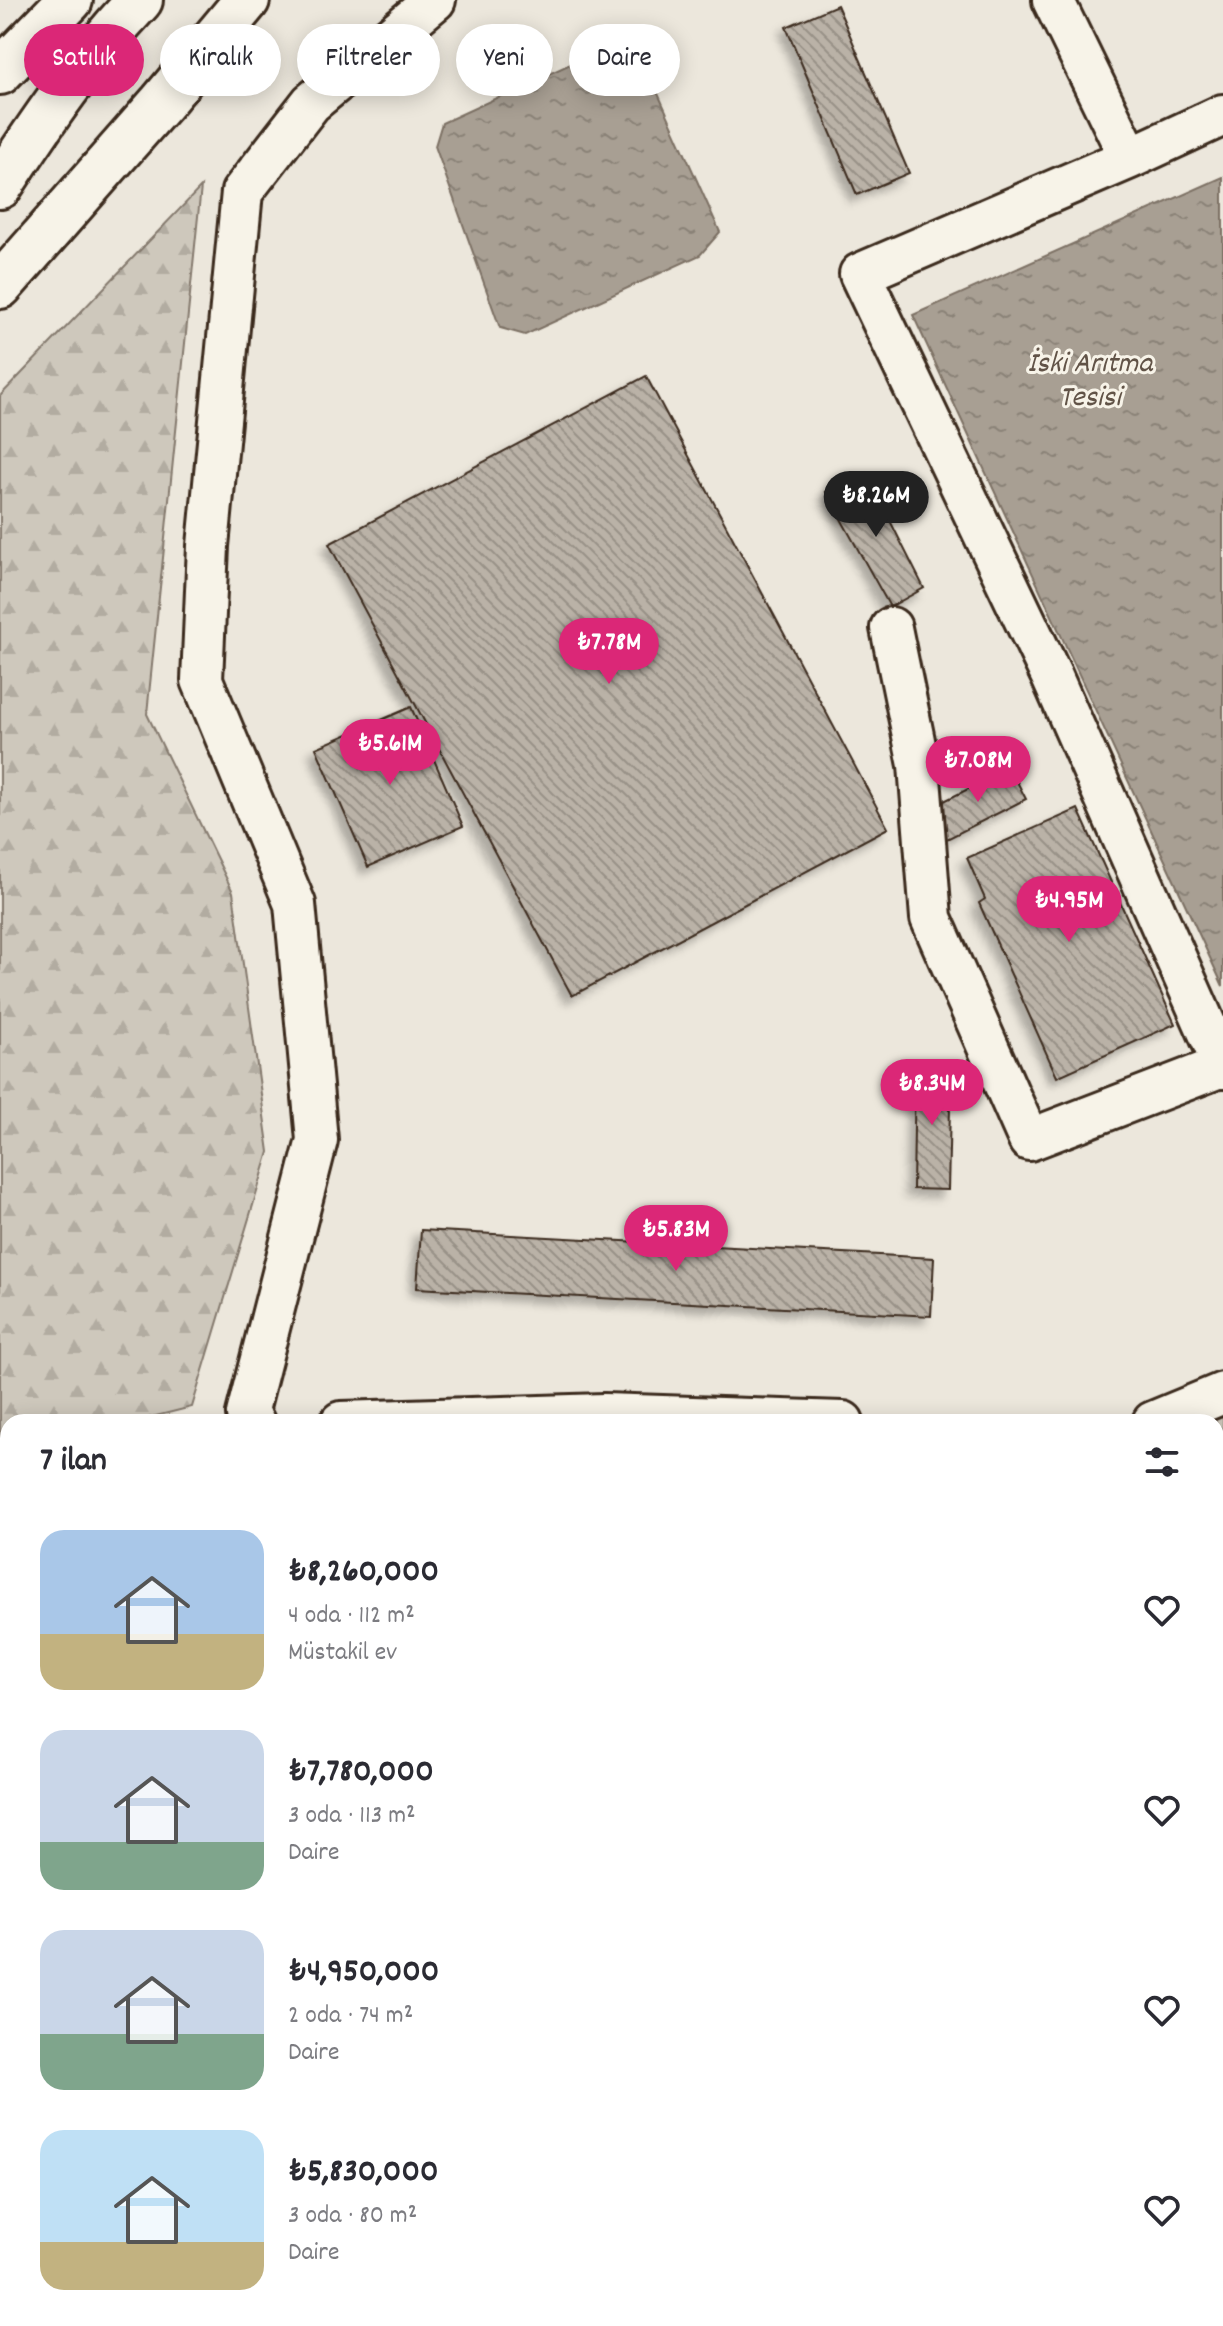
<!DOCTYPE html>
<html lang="tr">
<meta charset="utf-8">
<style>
:root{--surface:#fff;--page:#f2f2f3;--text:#2b2b33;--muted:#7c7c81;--accent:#db2777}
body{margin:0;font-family:Dekko,sans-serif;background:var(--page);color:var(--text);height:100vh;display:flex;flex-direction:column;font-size:30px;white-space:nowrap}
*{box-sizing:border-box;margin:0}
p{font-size:26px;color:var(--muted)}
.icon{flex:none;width:44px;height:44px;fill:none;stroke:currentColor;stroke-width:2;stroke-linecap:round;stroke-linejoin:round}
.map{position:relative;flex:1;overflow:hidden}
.details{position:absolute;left:0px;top:1414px;width:1224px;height:912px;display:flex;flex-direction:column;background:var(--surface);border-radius:24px 24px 0 0;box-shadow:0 4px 20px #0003}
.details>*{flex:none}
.top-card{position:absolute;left:24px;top:24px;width:800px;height:72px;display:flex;gap:16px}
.price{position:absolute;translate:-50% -68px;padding:0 18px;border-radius:28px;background:var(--accent);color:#fff;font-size:26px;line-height:52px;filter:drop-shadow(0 2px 4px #0008)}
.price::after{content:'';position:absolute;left:50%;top:48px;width:24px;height:18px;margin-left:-12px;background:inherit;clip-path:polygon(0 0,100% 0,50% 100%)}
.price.selected{background:#222;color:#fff}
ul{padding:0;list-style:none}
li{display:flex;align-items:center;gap:24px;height:200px;padding:0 40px}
li span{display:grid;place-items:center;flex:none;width:224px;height:160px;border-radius:24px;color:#555}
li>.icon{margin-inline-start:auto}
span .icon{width:96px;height:96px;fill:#fffc;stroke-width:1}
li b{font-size:34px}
h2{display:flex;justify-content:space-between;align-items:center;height:96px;padding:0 40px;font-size:34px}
.chip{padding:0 28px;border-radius:36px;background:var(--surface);box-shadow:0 4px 20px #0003;font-size:28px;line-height:72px}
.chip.selected{background:var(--accent);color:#fff}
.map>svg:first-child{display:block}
.green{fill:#cec8bc;stroke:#84796d;stroke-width:2}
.forest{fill:url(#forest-firs);stroke:#84796d;stroke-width:2}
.park{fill:url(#park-dots);stroke:#84796d;stroke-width:2}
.water{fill:url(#water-ripples);stroke:#7c7064;stroke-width:2}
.building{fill:url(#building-back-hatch);stroke:#3b2a1e;stroke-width:2;filter:url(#shadow)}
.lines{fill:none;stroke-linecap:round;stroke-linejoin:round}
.minor-casing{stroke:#3b2a1e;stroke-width:46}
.highway-casing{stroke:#3b2a1e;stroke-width:50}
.path{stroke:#3b2a1e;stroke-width:5;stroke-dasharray:8 6;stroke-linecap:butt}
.minor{stroke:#f7f3e8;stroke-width:40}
.highway{stroke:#f7f3e8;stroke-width:44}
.labels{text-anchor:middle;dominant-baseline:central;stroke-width:6;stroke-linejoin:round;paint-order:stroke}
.water-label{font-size:30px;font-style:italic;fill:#615347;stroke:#f7f3e8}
</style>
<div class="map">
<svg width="1223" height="2326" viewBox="0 0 1223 2326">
<defs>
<pattern id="forest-firs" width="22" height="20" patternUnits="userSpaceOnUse" patternTransform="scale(2)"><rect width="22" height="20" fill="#cec8bc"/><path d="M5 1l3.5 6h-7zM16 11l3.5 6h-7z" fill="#b2aca1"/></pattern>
<pattern id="park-dots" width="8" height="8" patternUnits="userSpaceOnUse" patternTransform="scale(2)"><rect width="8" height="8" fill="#cec8bc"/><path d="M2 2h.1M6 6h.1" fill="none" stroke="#b2aca1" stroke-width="1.8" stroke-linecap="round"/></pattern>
<pattern id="water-ripples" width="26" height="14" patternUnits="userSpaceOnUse" patternTransform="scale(2)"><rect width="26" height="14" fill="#a89f93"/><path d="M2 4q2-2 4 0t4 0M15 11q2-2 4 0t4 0" fill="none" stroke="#8a8277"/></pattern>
<pattern id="building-back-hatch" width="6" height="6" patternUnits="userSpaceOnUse" patternTransform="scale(2)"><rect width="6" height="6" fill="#bab2a7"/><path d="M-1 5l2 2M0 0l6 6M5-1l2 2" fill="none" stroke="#989187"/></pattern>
<filter id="shadow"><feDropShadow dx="-7" dy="7" stdDeviation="4" flood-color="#0004"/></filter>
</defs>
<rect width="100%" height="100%" fill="#ece7dc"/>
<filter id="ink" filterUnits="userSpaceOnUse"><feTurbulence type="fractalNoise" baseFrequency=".0125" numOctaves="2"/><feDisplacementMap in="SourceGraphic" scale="16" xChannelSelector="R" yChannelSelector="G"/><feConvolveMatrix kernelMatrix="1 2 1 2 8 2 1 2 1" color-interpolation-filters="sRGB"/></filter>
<g filter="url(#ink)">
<path class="green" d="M952 2318H1129L1128 2326H938Z"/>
<path class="forest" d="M201 187 147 714 233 892 269 1152 192 1407 132 1422H8V1452L0 1454V396Z
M175 2318H742L744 2326H181Z"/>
<path class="park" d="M1223 1400V2073L1216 2078V1422H1175Z
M0 1623 8 1630V1956L0 2013Z
M0 2085 8 2086V2289L0 2288Z"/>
<path class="water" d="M616 43 639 51 720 232 700 255 525 335 500 328 435 146 442 123Z
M1223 177V986L913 315Z
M1223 1485V1770L1216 1755V1488Z"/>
<path class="building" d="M837 5 909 173 857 195 786 27Z
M646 376 888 828 572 996 329 544Z
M866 473 924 588 890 607 826 492Z
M411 707 463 826 368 867 316 748Z
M1010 768 1026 799 945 840 930 808Z
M1078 809 1175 1024 1057 1077 979 903 985 899 967 858Z
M915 1065 951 1066 948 1190 913 1189Z
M421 1230 934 1258 931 1316 417 1288Z"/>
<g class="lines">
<defs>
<path id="minor" d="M1053 0 1130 158 860 274 1052 677 1223 1065
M1130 158 1223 115
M891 628 919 765 931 918 1029 1140 1222 1066 1223 1068
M254 1422 247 1414 317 1140 295 904 202 680 208 546 242 192 311 103 435 0
M341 1422 604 1414 843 1422
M1153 1422 1223 1393
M0 1513 8 1511
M0 1574 8 1581
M1216 2098 1223 2093
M125 2318 128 2326
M789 2318 791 2326
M830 2326 846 2318
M1169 2326 1170 2318"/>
<path id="highway" d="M0 72 70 0
M0 186C43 120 86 57 140 0
M0 286 162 102 247 0"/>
</defs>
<use href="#minor" class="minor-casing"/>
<use href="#highway" class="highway-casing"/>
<path class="path" d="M21 2326 22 2318"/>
<use href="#minor" class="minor"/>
<use href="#highway" class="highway"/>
</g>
</g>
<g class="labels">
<g class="water-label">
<text x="1090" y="365">İski Arıtma<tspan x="1090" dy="34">Tesisi</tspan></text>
</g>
</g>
</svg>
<b class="price selected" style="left:876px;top:539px">₺8.26M</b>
<b class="price" style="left:609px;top:686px">₺7.78M</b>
<b class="price" style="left:390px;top:787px">₺5.61M</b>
<b class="price" style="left:978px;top:804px">₺7.08M</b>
<b class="price" style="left:1069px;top:944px">₺4.95M</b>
<b class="price" style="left:932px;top:1127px">₺8.34M</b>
<b class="price" style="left:676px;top:1273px">₺5.83M</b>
<div class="top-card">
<a class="chip selected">Satılık</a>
<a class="chip">Kiralık</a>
<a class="chip">Filtreler</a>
<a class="chip">Yeni</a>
<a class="chip">Daire</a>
</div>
<section class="details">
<h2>7 ilan<svg class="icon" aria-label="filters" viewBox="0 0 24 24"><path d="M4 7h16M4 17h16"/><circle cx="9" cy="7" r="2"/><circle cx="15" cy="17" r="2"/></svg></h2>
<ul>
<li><span style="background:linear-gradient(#a9c7e8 65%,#c2b280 0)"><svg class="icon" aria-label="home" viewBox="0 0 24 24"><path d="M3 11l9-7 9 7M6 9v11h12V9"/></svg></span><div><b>₺8,260,000</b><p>4 oda · 112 m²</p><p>Müstakil ev</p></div><svg class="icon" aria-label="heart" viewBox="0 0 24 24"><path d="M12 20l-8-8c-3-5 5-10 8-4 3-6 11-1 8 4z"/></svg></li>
<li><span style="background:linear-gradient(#c9d6e8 70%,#7fa58c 0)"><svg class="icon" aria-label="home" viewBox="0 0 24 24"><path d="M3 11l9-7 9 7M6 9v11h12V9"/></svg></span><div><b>₺7,780,000</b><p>3 oda · 113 m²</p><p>Daire</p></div><svg class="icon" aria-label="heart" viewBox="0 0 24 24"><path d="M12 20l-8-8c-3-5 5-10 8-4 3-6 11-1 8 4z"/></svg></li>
<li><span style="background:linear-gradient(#c9d6e8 65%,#7fa58c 0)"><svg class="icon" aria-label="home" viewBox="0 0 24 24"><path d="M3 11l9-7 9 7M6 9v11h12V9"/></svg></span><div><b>₺4,950,000</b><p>2 oda · 74 m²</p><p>Daire</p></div><svg class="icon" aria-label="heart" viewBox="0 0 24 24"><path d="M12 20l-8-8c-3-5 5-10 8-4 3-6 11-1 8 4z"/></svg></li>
<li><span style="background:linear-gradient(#bfe0f5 70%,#c2b280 0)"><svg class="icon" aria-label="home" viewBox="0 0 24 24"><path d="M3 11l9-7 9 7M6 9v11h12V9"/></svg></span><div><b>₺5,830,000</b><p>3 oda · 80 m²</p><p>Daire</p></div><svg class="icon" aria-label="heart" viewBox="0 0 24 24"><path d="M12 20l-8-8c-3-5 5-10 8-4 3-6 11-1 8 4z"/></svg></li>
</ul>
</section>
</div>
